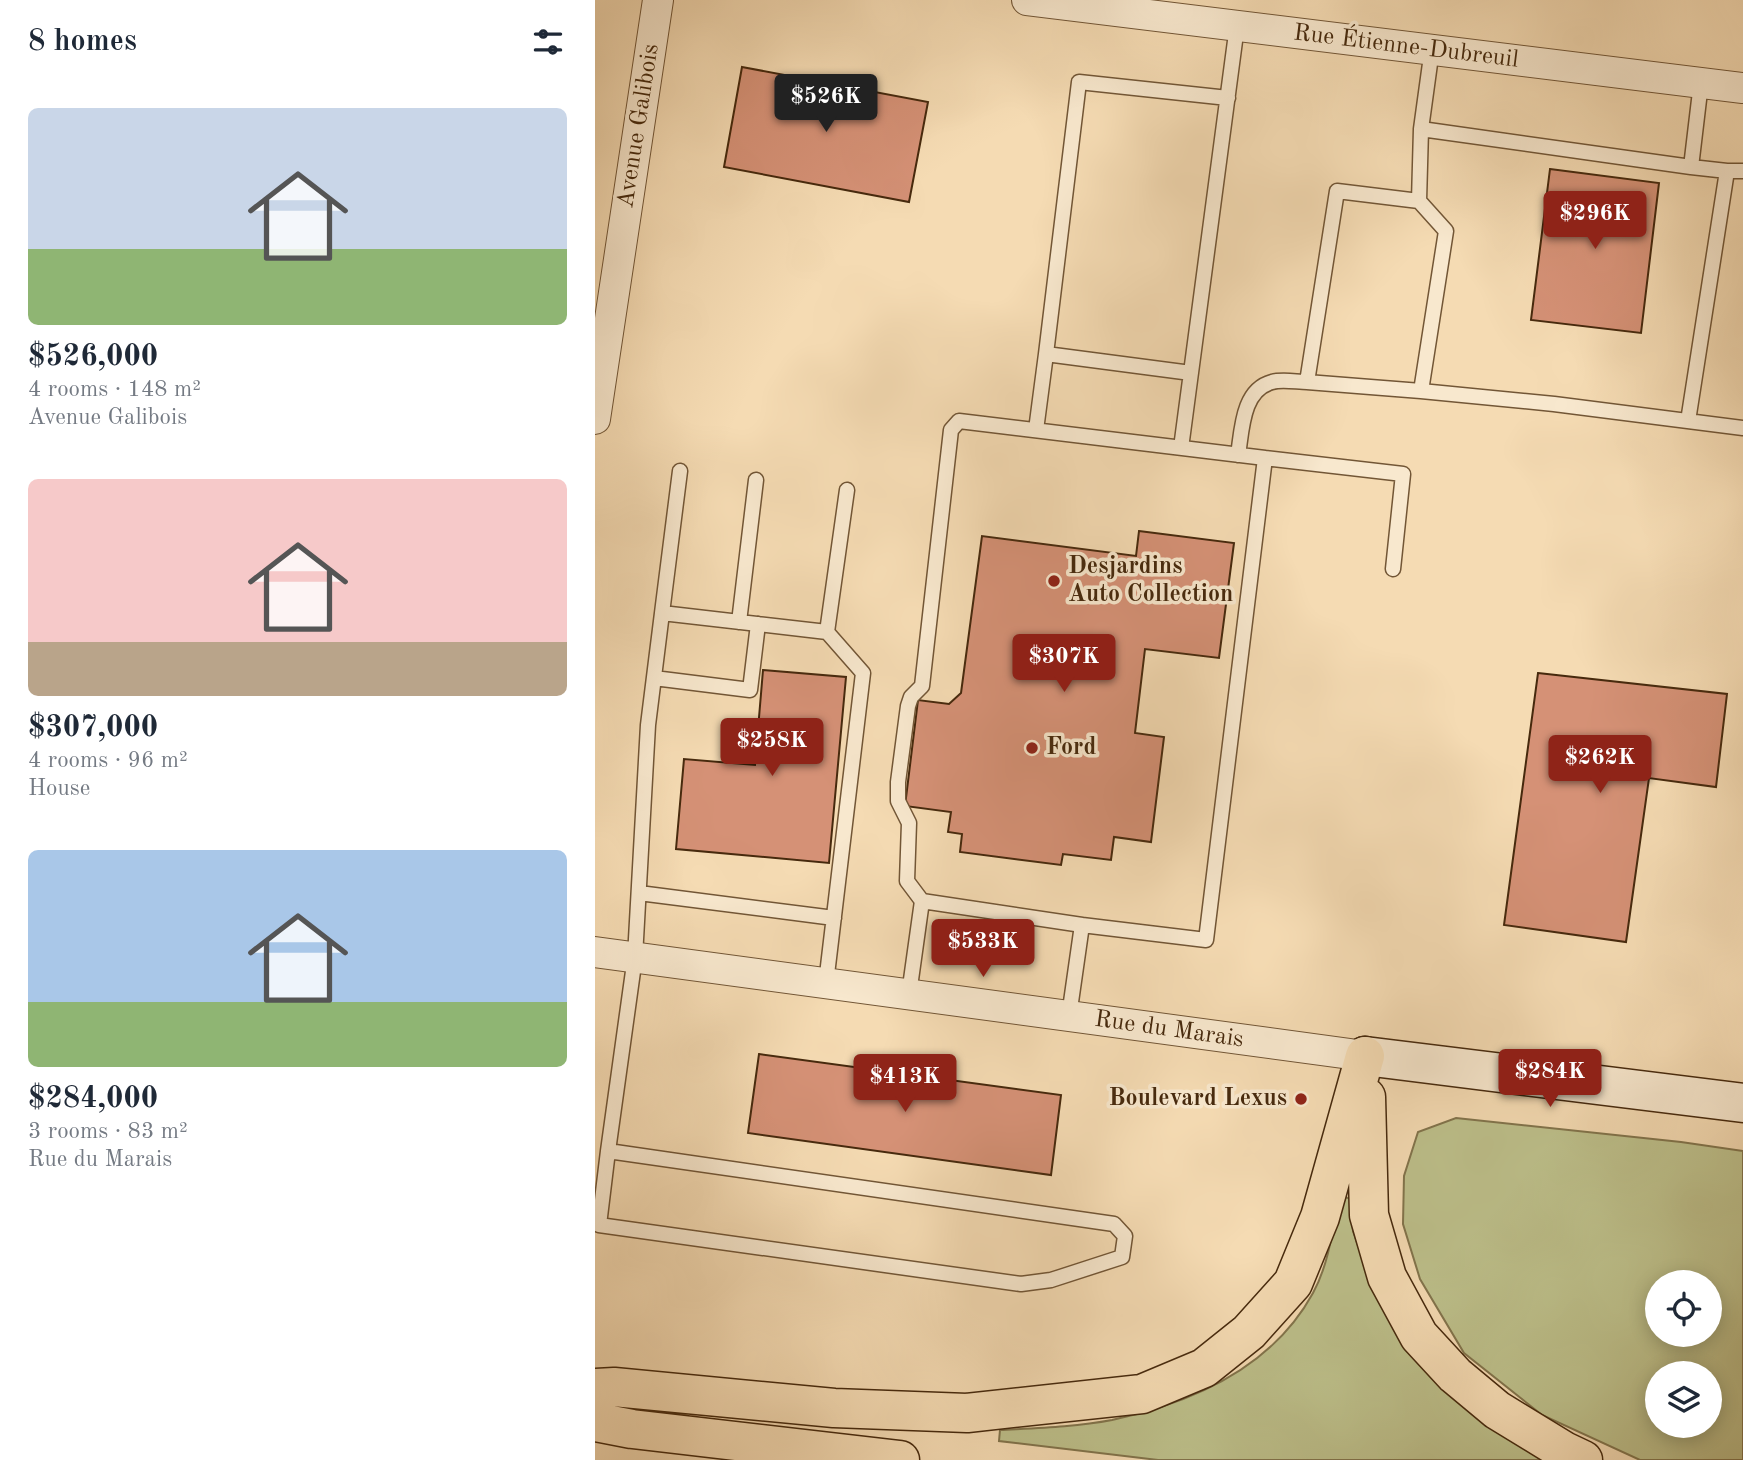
<!DOCTYPE html>
<meta charset="utf-8">
<style>
:root{--surface:#fff;--page:#f2f2f3;--text:#1f2937;--muted:#747a83;--accent:#8f2418}
body{margin:0;font-family:"Old Standard TT",serif;background:var(--page);color:var(--text);height:100vh;display:flex;flex-direction:column;font-size:26px;white-space:nowrap}
*{box-sizing:border-box;margin:0}
p{font-size:23px;color:var(--muted)}
.icon{flex:none;width:38px;height:38px;fill:none;stroke:currentColor;stroke-width:2;stroke-linecap:round;stroke-linejoin:round}
.map{position:relative;flex:1;overflow:hidden}
.panel{display:flex;flex-direction:column;background:var(--surface);width:595px}
.panel>*{flex:none}
.buttons{position:absolute;left:1050px;top:1270px;display:grid;gap:14px}
.buttons a{display:grid;place-items:center;width:77px;height:77px;border-radius:50%;background:var(--surface);box-shadow:0 4px 18px #0003;font-size:35px}
.price{position:absolute;translate:-50% -60px;padding:0 16px;border-radius:7px;background:var(--accent);color:#fff;font-size:23px;line-height:46px;filter:drop-shadow(0 2px 4px #0008)}
.price::after{content:'';position:absolute;left:50%;top:42px;width:21px;height:16px;margin-left:-10px;background:inherit;clip-path:polygon(0 0,100% 0,50% 100%)}
.price.current{background:#222;color:#fff}
ul{padding:0;list-style:none}
li{display:grid;align-content:center;gap:14px;height:371px;padding:0 28px}
li span{display:grid;place-items:center;height:217px;border-radius:10px;color:#555}
li>.icon{margin-inline-start:auto}
span .icon{width:126px;height:126px;fill:#fffc;stroke-width:1}
li b{font-size:30px}
h2{display:flex;justify-content:space-between;align-items:center;height:84px;padding:0 28px;font-size:30px}
main{display:flex;flex:1;min-height:0}
.map>svg:first-child{display:block}
.green{fill:#bdc08b;stroke:#82744c;stroke-width:2;fill-rule:evenodd}
.building{fill:#d59176;stroke:#46290d;stroke-width:2}
.lines{fill:none;stroke-linecap:round;stroke-linejoin:round}
.lane-casing{stroke:#725636;stroke-width:17}
.street-casing{stroke:#725636;stroke-width:32}
.secondary-casing{stroke:#46290d;stroke-width:41}
.highway-casing{stroke:#46290d;stroke-width:41}
.lane{stroke:#f8e8ce;stroke-width:14}
.street{stroke:#f8e8ce;stroke-width:30}
.secondary{stroke:#f8e8ce;stroke-width:38}
.highway{stroke:#f5dbb3;stroke-width:38}
.poi-dot{fill:#8f2418;stroke:#f8e8ce;stroke-width:2.5}
.labels{text-anchor:middle;dominant-baseline:central;stroke-width:7;stroke-linejoin:round;paint-order:stroke}
.street-label{font-size:24px;fill:#46290d;stroke:#f8e8ce}
.poi-label{font-size:24px;font-weight:bold;fill:#46290d;stroke:#f8e8ce;text-anchor:start}
</style>
<main>
<section class="panel">
<h2>8 homes<svg class="icon" aria-label="filters" viewBox="0 0 24 24"><path d="M4 7h16M4 17h16"/><circle cx="9" cy="7" r="2"/><circle cx="15" cy="17" r="2"/></svg></h2>
<ul>
<li><span style="background:linear-gradient(#c9d6e8 65%,#8fb573 0)"><svg class="icon" aria-label="home" viewBox="0 0 24 24"><path d="M3 11l9-7 9 7M6 9v11h12V9"/></svg></span><div><b>$526,000</b><p>4 rooms · 148 m²</p><p>Avenue Galibois</p></div></li>
<li><span style="background:linear-gradient(#f6c9c9 75%,#b9a48a 0)"><svg class="icon" aria-label="home" viewBox="0 0 24 24"><path d="M3 11l9-7 9 7M6 9v11h12V9"/></svg></span><div><b>$307,000</b><p>4 rooms · 96 m²</p><p>House</p></div></li>
<li><span style="background:linear-gradient(#a9c7e8 70%,#8fb573 0)"><svg class="icon" aria-label="home" viewBox="0 0 24 24"><path d="M3 11l9-7 9 7M6 9v11h12V9"/></svg></span><div><b>$284,000</b><p>3 rooms · 83 m²</p><p>Rue du Marais</p></div></li>
</ul>
</section>
<div class="map">
<svg width="1148" height="1460" viewBox="0 0 1148 1460">
<rect width="100%" height="100%" fill="#f5dbb3"/>
<filter id="stains"><feTurbulence type="fractalNoise" baseFrequency=".00286" numOctaves="4"/><feColorMatrix values="0 0 0 0 .2 0 0 0 0 .09 0 0 0 0 .02 0 0 0 .5 -.17"/></filter>
<radialGradient id="worn" r=".72"><stop offset=".6" stop-color="#630" stop-opacity="0"/><stop offset="1" stop-color="#630" stop-opacity=".3"/></radialGradient>
<path class="green" d="M861 1118 1086 1142 1148 1151V1460H1045L947 1415 869 1353 825 1279 808 1224 809 1176 823 1132ZM1062 1283H1115V1335H1062ZM1062 1374H1115V1426H1062Z
M744 1195 756 1199 758 1231 775 1280 957 1460H563L404 1441 405 1430C442 1428 480 1427 517 1420 597 1403 677 1368 718 1293 734 1264 738 1228 744 1195Z"/>
<path class="building" d="M147 67 333 102 314 202 129 167Z
M955 169 1064 183 1046 333 936 320Z
M544 531 639 543 624 658 550 649 540 733 569 737 556 842 519 837 516 860 468 854 466 865 365 852 367 834 353 832 356 812 310 806 323 700 354 704 366 693 387 536 541 556Z
M168 670 251 677 234 863 81 849 89 759 160 765Z
M943 673 1132 694 1121 787 1054 778 1031 942 909 925Z
M164 1054 466 1095 456 1175 153 1133Z"/>
<g class="lines">
<defs>
<path id="lane" d="M837 49 826 129 1096 167 1106 83
M1096 167 1132 171
M824 201 851 231 826 391 712 382 742 191 824 201 826 129
M451 354 484 82 633 98
M826 391 959 404 1148 428
M1093 421 1132 171H1148
M441 430 451 354 596 373
M586 448 642 26
M643 455C647 430 647 390 677 382 687 379 702 382 712 382
M670 458 808 474 798 569
M85 471 67 613 232 632 268 673 231 983
M144 622 161 480
M232 632 252 490
M59 678 155 690 163 624
M44 893 239 918
M327 901 312 881 314 823 303 801V782L313 706 316 697 327 686 356 430 364 421 670 458 611 940 487 925
M314 994 327 901 487 925 474 1016
M13 1151 4 1225 426 1284 456 1280 527 1257 530 1236 519 1224 13 1151 40 957 53 725 67 613"/>
<path id="street" d="M432 0 1148 88
M0 419 63 0
M0 952 770 1056"/>
<path id="secondary" d="M770 1056 1148 1103"/>
<path id="highway" d="M771 1097 774 1215 792 1277 824 1336 860 1375 902 1410 969 1451 988 1460
M0 1388 19 1387 239 1408 372 1413 547 1394 609 1368 654 1332 698 1283 725 1217 770 1056
M0 1422 37 1429 305 1460"/>
</defs>
<use href="#lane" class="lane-casing"/>
<use href="#street" class="street-casing"/>
<use href="#secondary" class="secondary-casing"/>
<use href="#highway" class="highway-casing"/>
<use href="#lane" class="lane"/>
<use href="#street" class="street"/>
<use href="#secondary" class="secondary"/>
<use href="#highway" class="highway"/>
</g>
<g class="poi-dot">
<circle cx="459" cy="581" r="7"/>
<circle cx="437" cy="748" r="7"/>
<circle cx="706" cy="1099" r="7"/>
</g>
<g class="labels">
<g class="street-label">
<text transform="translate(811 47) rotate(7)">Rue Étienne-Dubreuil</text>
<text transform="translate(44 126) rotate(-81)">Avenue Galibois</text>
<text transform="translate(574 1030) rotate(8)">Rue du Marais</text>
</g>
<g class="poi-label">
<text x="473" y="567">Desjardins<tspan x="473" dy="28">Auto Collection</tspan></text>
<text x="451" y="748">Ford</text>
<text x="692" y="1099" text-anchor="end">Boulevard Lexus</text>
</g>
</g>
<rect width="100%" height="100%" filter="url(#stains)"/>
<rect width="100%" height="100%" fill="url(#worn)"/>
</svg>
<div class="buttons">
<a><svg class="icon" aria-label="locate" viewBox="0 0 24 24"><circle cx="12" cy="12" r="6"/><path d="M12 2v4M12 18v4M2 12h4M18 12h4"/></svg></a>
<a><svg class="icon" aria-label="layers" viewBox="0 0 24 24"><path d="M12 4l9 5-9 5-9-5zM3 14l9 5 9-5"/></svg></a>
</div>
<b class="price current" style="left:231px;top:134px">$526K</b>
<b class="price" style="left:1000px;top:251px">$296K</b>
<b class="price" style="left:469px;top:694px">$307K</b>
<b class="price" style="left:177px;top:778px">$258K</b>
<b class="price" style="left:1005px;top:795px">$262K</b>
<b class="price" style="left:388px;top:979px">$533K</b>
<b class="price" style="left:955px;top:1109px">$284K</b>
<b class="price" style="left:310px;top:1114px">$413K</b>
</div>
</main>
